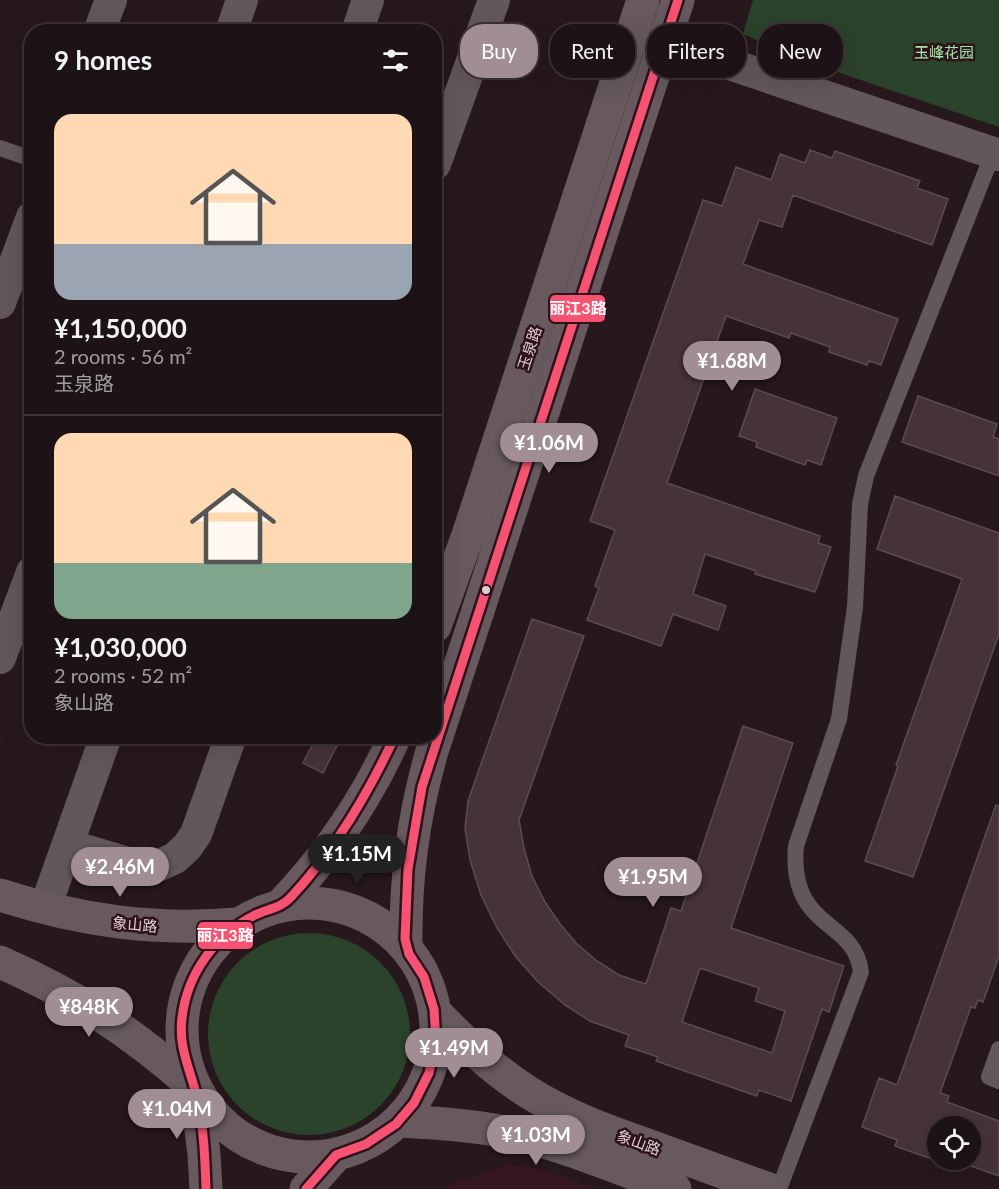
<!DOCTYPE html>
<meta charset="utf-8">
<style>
:root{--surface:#1d1216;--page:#2a2023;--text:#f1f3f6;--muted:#a09ea1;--line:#3b3235;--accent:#a08e94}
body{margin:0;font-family:Lato,"Noto Sans SC",sans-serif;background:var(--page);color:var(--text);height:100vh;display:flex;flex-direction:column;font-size:22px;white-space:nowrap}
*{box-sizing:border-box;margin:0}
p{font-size:20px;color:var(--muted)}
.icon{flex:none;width:33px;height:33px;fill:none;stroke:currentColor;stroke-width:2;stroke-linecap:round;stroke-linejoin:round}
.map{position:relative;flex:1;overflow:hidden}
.panel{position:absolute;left:24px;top:24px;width:418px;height:720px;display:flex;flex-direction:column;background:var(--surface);border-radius:24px;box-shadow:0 6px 24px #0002,0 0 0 2px var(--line)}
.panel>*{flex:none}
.hud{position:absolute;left:460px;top:24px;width:448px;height:54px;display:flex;gap:12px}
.fabs{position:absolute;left:927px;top:1116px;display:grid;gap:12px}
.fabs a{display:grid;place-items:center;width:54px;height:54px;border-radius:50%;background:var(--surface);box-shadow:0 6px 24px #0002,0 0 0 2px var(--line);font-size:30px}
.price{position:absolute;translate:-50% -51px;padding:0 14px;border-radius:21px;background:var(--accent);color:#fff;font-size:20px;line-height:39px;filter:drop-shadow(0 2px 3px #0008)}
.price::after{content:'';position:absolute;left:50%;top:36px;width:18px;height:14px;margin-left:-9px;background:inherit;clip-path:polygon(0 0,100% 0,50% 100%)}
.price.on{background:#222;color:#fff}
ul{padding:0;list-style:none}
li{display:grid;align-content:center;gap:12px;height:318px;padding:0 30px}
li+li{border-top:2px solid var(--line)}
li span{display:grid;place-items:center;height:186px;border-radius:18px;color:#555}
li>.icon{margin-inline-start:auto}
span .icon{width:108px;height:108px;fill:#fffc;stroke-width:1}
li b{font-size:26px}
h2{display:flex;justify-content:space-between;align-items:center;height:72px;padding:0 30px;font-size:26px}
.chip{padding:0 21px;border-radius:24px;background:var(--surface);box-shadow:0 6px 24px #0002,0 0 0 2px var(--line);font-size:21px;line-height:54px}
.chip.on{background:var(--accent);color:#fff}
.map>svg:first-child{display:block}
.built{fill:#361622}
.green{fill:#2a432a}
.building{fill:#453339;stroke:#5a4c51;stroke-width:1.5;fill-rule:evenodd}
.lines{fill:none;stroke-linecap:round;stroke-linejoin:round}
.lane{stroke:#62575a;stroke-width:16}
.street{stroke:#62575a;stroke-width:32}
.secondary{stroke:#67595e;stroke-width:33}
.bus-1-casing{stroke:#2d121c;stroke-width:14}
.bus-1{stroke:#f65372;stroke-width:9}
.bus-dot{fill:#e1ced4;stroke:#2d121c;stroke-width:2}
.labels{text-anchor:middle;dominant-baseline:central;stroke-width:5;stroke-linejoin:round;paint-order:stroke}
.park-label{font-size:15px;fill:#9feaa3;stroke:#2d121c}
.street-label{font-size:15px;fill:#e1ced4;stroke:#2d121c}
.line-badge{stroke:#2d121c;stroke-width:2}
.badge-label{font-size:16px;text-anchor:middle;font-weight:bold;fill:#fff}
</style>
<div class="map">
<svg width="999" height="1189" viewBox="0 0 999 1189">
<rect width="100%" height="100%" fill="#27181d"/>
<path class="built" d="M508 1165 539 1168 596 1189H440Z"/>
<path class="green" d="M753 0H999V127L811 63 743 34Z
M208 1034a101 101 0 1 1 202 0a101 101 0 1 1-202 0Z"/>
<path class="building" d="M810 150 832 158 835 151 920 181 917 188 948 199 932 245 793 195 782 227 759 220 743 264 898 319 881 365 869 361 867 365 829 352 830 347 791 333 789 338 726 316 667 483 820 536 818 543 831 547 815 592 755 574 756 571 705 554 693 594 726 606 718 630 673 614 661 646 587 620 599 588 595 586 615 530 590 521 703 200 722 206 736 167 771 180 780 154 805 163Z
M755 389 837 418 821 465 807 460 805 465 756 447 757 442 739 436Z
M918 396 997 424 993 437 999 439V476L902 442Z
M895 496 999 533V634L913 877 865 861 898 766 896 765 962 579 877 549Z
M532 619 584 636 519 820 524 848 532 876 545 902 560 924 577 944 597 961 619 975 646 984 671 908 681 911 743 726 793 743 731 928 844 966 829 1012 822 1009 791 1101 759 1090 757 1096 656 1061 658 1057 625 1046 629 1035 590 1021 565 1005 538 982 516 957 497 928 481 895 470 860 465 828 468 801ZM700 968 759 988 755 1001 785 1011 772 1053 682 1022Z
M317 736H342L323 773 303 763Z
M996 805 999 806V956L983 1002 978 1000 975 1008 971 1007 940 1093 949 1096 947 1102 999 1121V1176L954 1160H970V1126H938V1154L931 1152 929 1158 895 1146 897 1140 862 1127 879 1078 897 1085Z"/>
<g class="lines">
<path class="lane" d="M0 148 32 159
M999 1049 989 1077 999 1081
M779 1189 861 972C856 936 830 932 811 908 796 890 794 868 796 846L839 719 855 607 860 504 866 476 993 153"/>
<path class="street" d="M99 32 111 0
M231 32 242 0
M357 32 368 0
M664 42 999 155
M435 164 494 0
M0 303 32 217
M0 658 32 572
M68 845 145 868 160 865 175 858 187 847 196 834 231 736
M45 908 106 736"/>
<path class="secondary" d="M435 626 468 535 643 0
M0 895C81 921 154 931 238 924
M182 1030a127 127 0 1 1 254 0a127 127 0 1 1-254 0Z
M280 906C329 855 366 801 395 736
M406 948C405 878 413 818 432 751L678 0
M0 962C77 996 132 1032 195 1088
M435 1012C464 1042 493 1070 528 1092 567 1117 610 1132 653 1147 691 1161 730 1175 769 1189
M196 1092 204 1154 206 1189
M399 1121C435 1123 470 1125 505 1132 563 1144 619 1169 675 1189
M306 1189 336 1155"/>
<defs>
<path id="bus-1" d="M206 1189C205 1159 204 1128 197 1098 191 1071 178 1048 182 1018 187 974 215 935 255 915 269 908 280 909 291 897 335 850 368 794 395 736
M306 1189 336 1155 366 1144 396 1124 414 1103 429 1073 436 1042 434 1009 424 977 409 954 405 939 408 869 422 787 678 0"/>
</defs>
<use href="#bus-1" class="bus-1-casing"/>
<use href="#bus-1" class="bus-1"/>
</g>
<circle class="bus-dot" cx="486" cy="590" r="5"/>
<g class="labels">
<g class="park-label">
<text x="944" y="52">玉峰花园</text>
</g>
<g class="street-label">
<text transform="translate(529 348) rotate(-72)">玉泉路</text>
<text transform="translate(135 924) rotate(5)">象山路</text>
<text transform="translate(639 1142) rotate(20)">象山路</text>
</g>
</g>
<g class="line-badge">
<rect x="549" y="294" width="57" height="29" rx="6" fill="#f65372"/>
<rect x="197" y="921" width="57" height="29" rx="6" fill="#f65372"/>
</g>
<g class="badge-label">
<text x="578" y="314">丽江3路</text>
<text x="225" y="941">丽江3路</text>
</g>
</svg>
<div class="fabs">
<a><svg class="icon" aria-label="locate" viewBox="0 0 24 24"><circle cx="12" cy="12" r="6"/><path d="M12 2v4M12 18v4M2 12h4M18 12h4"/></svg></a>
</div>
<b class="price" style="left:732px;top:392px">¥1.68M</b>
<b class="price" style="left:549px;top:474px">¥1.06M</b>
<b class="price on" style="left:357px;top:885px">¥1.15M</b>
<b class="price" style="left:120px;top:898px">¥2.46M</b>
<b class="price" style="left:653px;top:908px">¥1.95M</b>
<b class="price" style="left:89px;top:1038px">¥848K</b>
<b class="price" style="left:454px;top:1079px">¥1.49M</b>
<b class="price" style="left:177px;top:1140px">¥1.04M</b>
<b class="price" style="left:536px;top:1166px">¥1.03M</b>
<div class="hud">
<a class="chip on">Buy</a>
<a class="chip">Rent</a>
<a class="chip">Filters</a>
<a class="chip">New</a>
</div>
<section class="panel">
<h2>9 homes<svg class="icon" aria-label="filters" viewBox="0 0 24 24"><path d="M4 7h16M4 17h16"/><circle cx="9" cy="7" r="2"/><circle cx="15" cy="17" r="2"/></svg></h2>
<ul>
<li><span style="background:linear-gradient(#ffd9b3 70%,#9aa5b1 0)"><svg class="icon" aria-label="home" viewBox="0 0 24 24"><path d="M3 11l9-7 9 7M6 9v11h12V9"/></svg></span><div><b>¥1,150,000</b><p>2 rooms · 56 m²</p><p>玉泉路</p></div></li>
<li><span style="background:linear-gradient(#ffd9b3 70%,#7fa58c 0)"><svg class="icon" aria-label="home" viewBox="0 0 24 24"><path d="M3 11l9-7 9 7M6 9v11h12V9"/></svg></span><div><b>¥1,030,000</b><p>2 rooms · 52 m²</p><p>象山路</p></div></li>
</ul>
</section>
</div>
